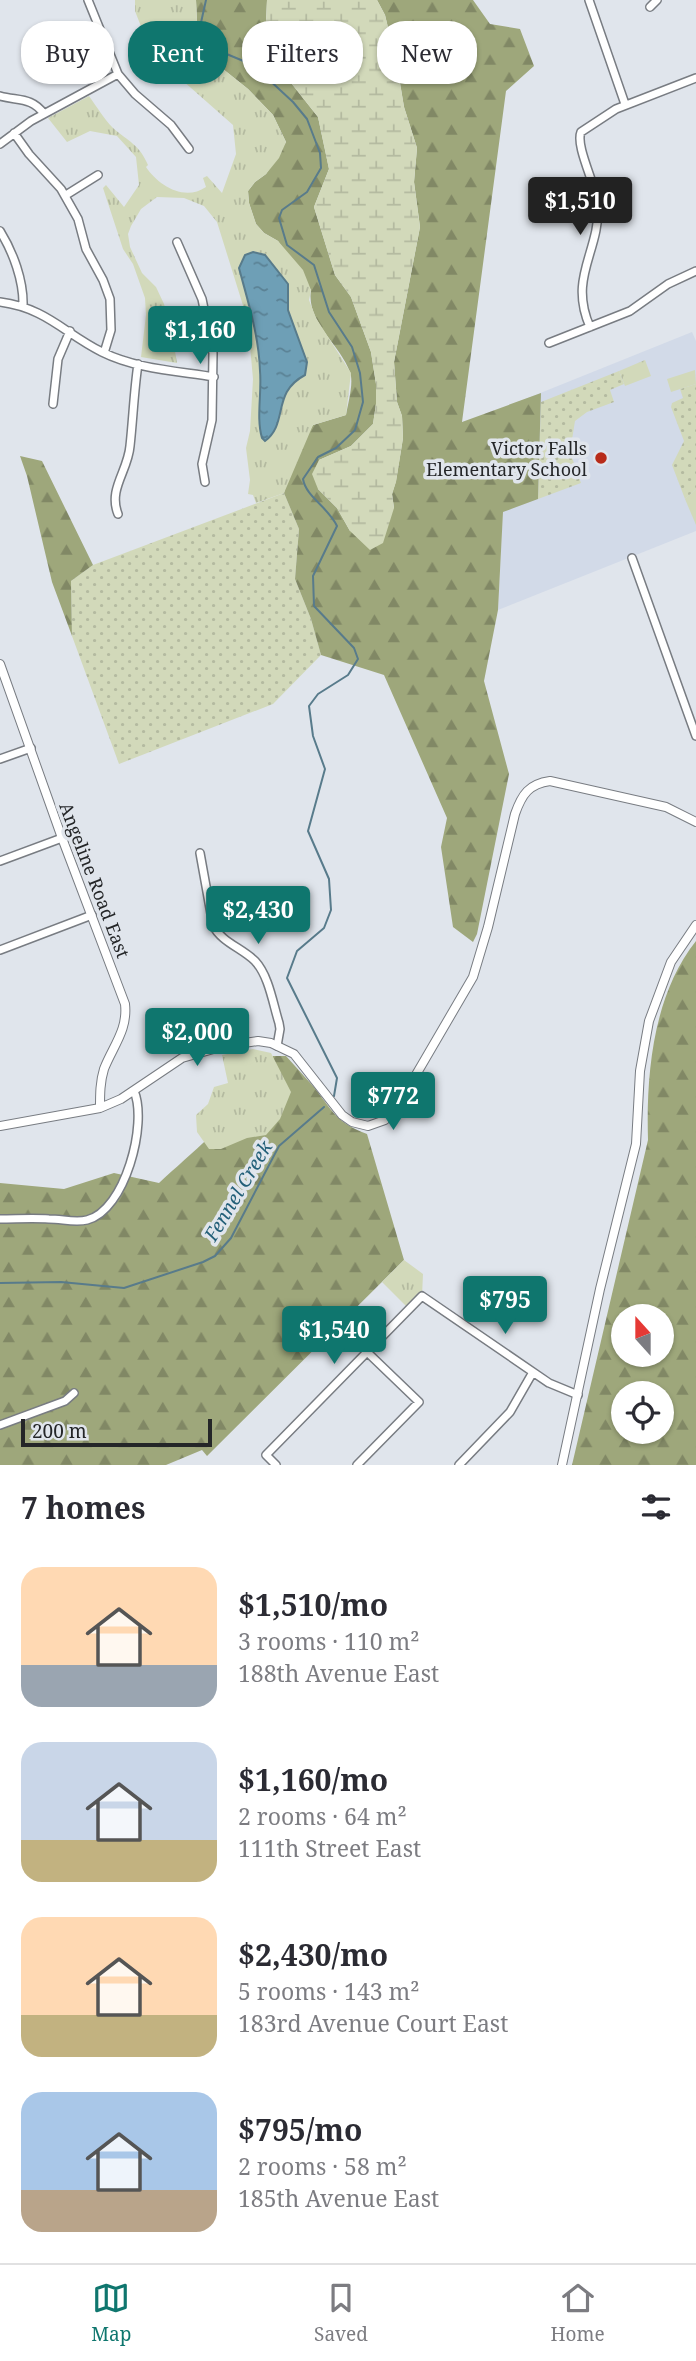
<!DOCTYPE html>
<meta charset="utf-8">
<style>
:root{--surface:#fff;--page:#f7f7f7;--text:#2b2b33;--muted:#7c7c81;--line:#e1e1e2;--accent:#0f766e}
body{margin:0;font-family:"Noto Serif",serif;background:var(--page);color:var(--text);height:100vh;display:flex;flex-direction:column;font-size:26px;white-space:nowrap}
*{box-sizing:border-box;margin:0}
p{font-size:23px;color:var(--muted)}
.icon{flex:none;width:38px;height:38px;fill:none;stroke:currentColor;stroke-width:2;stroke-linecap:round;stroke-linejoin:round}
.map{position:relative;height:1465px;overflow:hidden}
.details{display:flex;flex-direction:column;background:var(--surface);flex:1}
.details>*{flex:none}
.hud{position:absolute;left:21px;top:21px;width:654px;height:63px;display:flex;gap:14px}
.needle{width:46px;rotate:339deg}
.controls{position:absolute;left:611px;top:1304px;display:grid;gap:14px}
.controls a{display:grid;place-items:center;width:63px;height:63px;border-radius:50%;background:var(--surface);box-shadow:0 2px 5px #0004;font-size:35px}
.scale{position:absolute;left:21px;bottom:18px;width:191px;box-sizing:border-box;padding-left:7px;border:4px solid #242628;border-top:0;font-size:19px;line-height:24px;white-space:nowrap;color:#242628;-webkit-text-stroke:5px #e0e5ec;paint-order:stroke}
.price{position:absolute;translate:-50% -60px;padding:0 16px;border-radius:7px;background:var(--accent);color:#fff;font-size:23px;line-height:46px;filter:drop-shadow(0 2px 4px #0008)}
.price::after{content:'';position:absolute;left:50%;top:42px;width:21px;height:16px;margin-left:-10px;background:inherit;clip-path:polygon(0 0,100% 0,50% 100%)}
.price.on{background:#222;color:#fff}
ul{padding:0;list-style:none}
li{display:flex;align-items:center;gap:21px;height:175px;padding:0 21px}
li span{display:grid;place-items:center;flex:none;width:196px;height:140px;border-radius:21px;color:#555}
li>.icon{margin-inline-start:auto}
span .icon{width:84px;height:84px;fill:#fffc;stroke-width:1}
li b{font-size:30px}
h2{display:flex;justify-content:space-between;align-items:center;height:84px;padding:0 21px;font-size:30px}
.chip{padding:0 24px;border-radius:28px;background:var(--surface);box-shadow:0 2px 5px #0004;font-size:24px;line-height:63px}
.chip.on{background:var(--accent);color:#fff}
.tab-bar{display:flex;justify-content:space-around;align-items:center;height:98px;border-top:2px solid var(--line);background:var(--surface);font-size:19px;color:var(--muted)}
.tab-bar a{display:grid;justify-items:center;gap:4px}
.tab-bar .on{color:var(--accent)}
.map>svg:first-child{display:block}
.built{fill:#d2dae8}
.grass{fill:url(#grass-dots)}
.forest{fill:url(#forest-firs);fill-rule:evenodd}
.wetland{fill:url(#wetland-marsh)}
.park{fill:url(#park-tufts)}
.garden{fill:#d2d9ba}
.water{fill:url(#water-ripples);stroke:#587b8b;stroke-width:2}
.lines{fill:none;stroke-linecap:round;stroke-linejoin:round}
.stream{stroke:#587b8b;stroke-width:2}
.minor-casing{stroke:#787c82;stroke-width:10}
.tertiary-casing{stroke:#787c82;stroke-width:10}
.minor{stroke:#fff;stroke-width:7}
.tertiary{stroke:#fff;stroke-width:8}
.poi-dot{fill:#b82b19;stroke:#e0e5ec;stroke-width:2.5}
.labels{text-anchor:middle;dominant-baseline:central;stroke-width:7;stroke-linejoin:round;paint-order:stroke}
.poi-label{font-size:18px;fill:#242628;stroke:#e0e5ec;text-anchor:end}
.street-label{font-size:18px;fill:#242628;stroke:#e0e5ec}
.water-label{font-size:19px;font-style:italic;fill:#235f78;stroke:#e0e5ec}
</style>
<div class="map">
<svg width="696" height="1465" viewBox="0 0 696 1465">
<defs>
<pattern id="grass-dots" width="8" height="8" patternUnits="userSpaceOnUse" patternTransform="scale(1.75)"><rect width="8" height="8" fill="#d2d9ba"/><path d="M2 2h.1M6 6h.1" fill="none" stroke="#b4baa0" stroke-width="1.8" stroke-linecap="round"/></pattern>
<pattern id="forest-firs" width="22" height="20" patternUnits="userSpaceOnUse" patternTransform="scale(1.75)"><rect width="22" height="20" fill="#9ea77b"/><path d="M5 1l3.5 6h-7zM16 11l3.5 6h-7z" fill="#818865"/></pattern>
<pattern id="wetland-marsh" width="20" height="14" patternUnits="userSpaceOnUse" patternTransform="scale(1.75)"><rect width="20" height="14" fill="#d2d9ba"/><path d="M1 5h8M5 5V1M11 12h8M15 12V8" fill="none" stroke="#b4baa0"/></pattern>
<pattern id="park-tufts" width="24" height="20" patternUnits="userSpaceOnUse" patternTransform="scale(1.75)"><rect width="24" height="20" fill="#d2d9ba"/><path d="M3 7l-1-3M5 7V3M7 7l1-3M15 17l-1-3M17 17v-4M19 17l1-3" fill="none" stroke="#b4baa0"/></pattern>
<pattern id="water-ripples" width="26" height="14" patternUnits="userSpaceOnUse" patternTransform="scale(1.75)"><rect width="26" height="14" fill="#6e9fb6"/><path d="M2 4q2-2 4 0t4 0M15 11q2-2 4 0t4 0" fill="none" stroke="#5a8194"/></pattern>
</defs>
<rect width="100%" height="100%" fill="#e0e5ec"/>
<path class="built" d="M692 332 696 341V531L498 610 508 406Z"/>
<path class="grass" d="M619 371 624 384 610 390 614 402 587 412 575 421 570 452 581 483 538 499 541 402Z
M696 384V489L685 499 672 465 684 441 671 407 672 403 683 398 680 389Z
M284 493 299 529 295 579 311 619 321 655 273 704 119 764 72 636 71 581 93 565Z"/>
<path class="forest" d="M196 0H267L265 43 284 74 318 117 329 169 314 207 335 275 351 297 371 352 376 384V404L373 424 351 446 319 460 318 489 337 508 350 531 394 508 392 494 396 481 403 438 402 416 397 402 394 362 420 227 414 182 417 148 404 107 397 65 385 15 377 0H473L490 24 520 29 534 66 506 91 462 422 541 393 538 499 503 512 498 610 484 681 509 774 477 934 473 942 453 927 441 847 447 818 384 675 321 655 311 619 295 579 299 529 284 493 292 460 313 425 346 415C348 403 354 383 350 372 340 344 306 322 311 290L278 241 264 233 256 224 249 203 248 191 255 182 266 174 286 142 273 115 248 89 203 53 198 45Z
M20 456 42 461 93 565 71 581 72 636 52 582 27 476Z
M696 941V1465H572L648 1140C646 1074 653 995 696 941ZM662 1316V1354H623V1316ZM662 1393V1432H623V1393Z
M273 1056H286C295 1066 304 1076 313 1086 333 1111 335 1122 367 1134L404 1260 207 1456 202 1450 166 1465H0V1183L64 1189 114 1173 159 1183C200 1145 249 1107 273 1056Z"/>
<path class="wetland" d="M267 0H377L385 15 397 65 404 107 417 148 414 182 420 227 394 362 397 402 402 416 403 438 396 482 392 494 394 508 383 543 370 550 350 531 337 508 318 489 312 474 319 460 351 446 373 424 376 404V384L371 352 351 297 335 275 314 207 329 169 318 117 284 74 265 43Z"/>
<path class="park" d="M135 0H196L198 45 203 53 248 89 273 115 286 142 279 158 266 174 255 182 248 191 249 203 256 224 264 233 278 241 303 270 311 290 309 300 316 318 351 373 346 415 313 425 284 493 256 503 253 495 248 494 250 480 246 448 250 431 253 379 250 346 246 315 217 222 204 206 184 198 157 197 141 209 131 226 128 234 130 247 142 273 156 287 164 304 171 328 177 363 141 357 146 315 145 298 133 264 123 249 103 188 106 185 124 207 139 185 136 157 117 136 90 131 67 142 48 118 89 96C97 107 104 119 113 128 129 142 139 144 148 165L146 167C158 185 184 202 206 187L203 178 207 176 222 193 236 154 233 125 157 58 149 47 135 11Z
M645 360 651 376 625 386 619 371Z
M695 370 696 384 671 392 667 379Z
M253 1049 271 1053 291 1092 280 1119 266 1135 247 1138 221 1149H209L197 1132 196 1115 208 1104 214 1087 228 1083 222 1055Z
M404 1260 423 1274 422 1296 409 1309 382 1282Z"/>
<path class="garden" d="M696 489V525L685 499Z"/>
<path class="water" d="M253 252 265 255 288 284V310L307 362 305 375C271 393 289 423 265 441L262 438C256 418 262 393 260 371 259 336 248 302 239 268L245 255Z"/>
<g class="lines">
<path class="stream" d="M206 0 200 27 205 45 253 65 293 102 307 119 320 153 321 168 307 192 282 210 279 218 287 245 314 265 329 312 352 347 360 373 363 402 355 430 336 448 318 457 303 479C306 497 328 507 337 526L313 576 314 606 354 648 358 659 348 675 318 694 309 706 313 736 325 769 308 831 329 879 331 910 324 928 297 951 287 978 337 1078 334 1096
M0 1283 61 1282 124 1288 203 1262 215 1256 231 1238 279 1146 324 1107"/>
<defs>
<path id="minor" d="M88 0 118 74 135 94 171 125 189 149
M589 0 625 104
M650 7 657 0
M0 96C18 101 32 97 44 114
M14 133 29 154 61 189 78 219 86 249 103 280 110 299 111 330 104 353
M0 144 31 121 118 74
M66 195 98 175
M0 231C13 252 24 281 23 307
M177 242 202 299 213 353 212 420 202 464 205 482
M0 302C46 308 64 333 102 352 136 369 178 371 214 377
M590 327C568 277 600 252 598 205 596 185 575 146 581 132L616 109 696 78
M549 343 630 311 668 284 696 271
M53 404 58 359 70 331
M118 514C108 489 128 471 130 446 133 419 134 391 138 364
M632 558 696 736
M0 759 31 748
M200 853 213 925C221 942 242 948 255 961 269 976 273 1004 279 1023L280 1029 277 1046
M0 861 62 838
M0 950 92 915
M0 1219C16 1219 33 1218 49 1219 62 1219 75 1223 87 1220 125 1211 148 1123 134 1091
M0 1425 65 1401 74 1393
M276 1465 266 1455 422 1296 549 1383 578 1395
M357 1465 419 1402 367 1352
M459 1465 510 1412 533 1372"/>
<path id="tertiary" d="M0 664 62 838 125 1004C128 1030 113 1046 104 1069 100 1082 100 1094 100 1108
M0 1126 100 1108 121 1099 182 1058 224 1046 258 1041 271 1043 294 1054 342 1115 352 1122 368 1126 385 1120 403 1097 473 977 488 927 515 814C522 794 529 784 550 781L666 807 696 822
M562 1465 600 1289 636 1144 640 1071 649 1021 671 962 696 925"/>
</defs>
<use href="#minor" class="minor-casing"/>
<use href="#tertiary" class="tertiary-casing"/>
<use href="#minor" class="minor"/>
<use href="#tertiary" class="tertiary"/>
</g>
<circle class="poi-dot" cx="601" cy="458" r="7"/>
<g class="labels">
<g class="poi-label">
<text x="587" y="448">Victor Falls<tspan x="587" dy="21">Elementary School</tspan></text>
</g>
<g class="street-label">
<text transform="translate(95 880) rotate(69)">Angeline Road East</text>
</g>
<g class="water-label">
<text transform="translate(238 1191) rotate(-59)">Fennel Creek</text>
</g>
</g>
</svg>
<div class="controls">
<a><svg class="needle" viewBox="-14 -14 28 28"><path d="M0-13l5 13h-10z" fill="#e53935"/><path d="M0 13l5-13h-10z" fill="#7c7c81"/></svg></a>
<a><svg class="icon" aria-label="locate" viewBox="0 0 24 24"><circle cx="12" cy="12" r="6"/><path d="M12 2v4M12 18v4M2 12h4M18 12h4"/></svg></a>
</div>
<div class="scale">200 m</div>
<b class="price on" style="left:580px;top:237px">$1,510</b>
<b class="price" style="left:200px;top:366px">$1,160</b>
<b class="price" style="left:258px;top:946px">$2,430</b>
<b class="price" style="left:197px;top:1068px">$2,000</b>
<b class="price" style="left:393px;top:1132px">$772</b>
<b class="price" style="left:505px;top:1336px">$795</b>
<b class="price" style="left:334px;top:1366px">$1,540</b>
<div class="hud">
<a class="chip">Buy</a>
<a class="chip on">Rent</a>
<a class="chip">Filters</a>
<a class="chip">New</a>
</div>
</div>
<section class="details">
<h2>7 homes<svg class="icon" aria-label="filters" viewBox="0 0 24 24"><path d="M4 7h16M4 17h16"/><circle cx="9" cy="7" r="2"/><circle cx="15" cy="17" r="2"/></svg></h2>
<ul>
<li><span style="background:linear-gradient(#ffd9b3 70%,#9aa5b1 0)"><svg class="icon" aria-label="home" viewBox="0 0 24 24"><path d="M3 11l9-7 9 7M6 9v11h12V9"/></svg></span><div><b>$1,510/mo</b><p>3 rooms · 110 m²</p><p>188th Avenue East</p></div></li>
<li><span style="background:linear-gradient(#c9d6e8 70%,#c2b280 0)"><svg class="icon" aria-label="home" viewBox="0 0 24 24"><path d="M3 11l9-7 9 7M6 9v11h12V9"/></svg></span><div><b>$1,160/mo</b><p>2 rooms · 64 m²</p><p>111th Street East</p></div></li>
<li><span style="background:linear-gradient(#ffd9b3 70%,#c2b280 0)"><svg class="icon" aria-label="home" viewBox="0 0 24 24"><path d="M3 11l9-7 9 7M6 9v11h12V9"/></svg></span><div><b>$2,430/mo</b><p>5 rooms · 143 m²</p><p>183rd Avenue Court East</p></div></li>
<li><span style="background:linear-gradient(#a9c7e8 70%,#b9a48a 0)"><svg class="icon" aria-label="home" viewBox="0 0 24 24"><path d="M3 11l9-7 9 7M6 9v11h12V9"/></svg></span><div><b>$795/mo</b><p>2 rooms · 58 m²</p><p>185th Avenue East</p></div></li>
</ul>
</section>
<nav class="tab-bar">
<a class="on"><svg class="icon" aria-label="map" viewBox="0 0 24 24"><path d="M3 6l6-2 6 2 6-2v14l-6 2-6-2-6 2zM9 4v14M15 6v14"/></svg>Map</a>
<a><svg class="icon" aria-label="saved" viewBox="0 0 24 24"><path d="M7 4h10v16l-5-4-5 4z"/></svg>Saved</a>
<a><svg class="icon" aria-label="home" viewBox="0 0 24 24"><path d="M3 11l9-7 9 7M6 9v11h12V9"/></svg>Home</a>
</nav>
